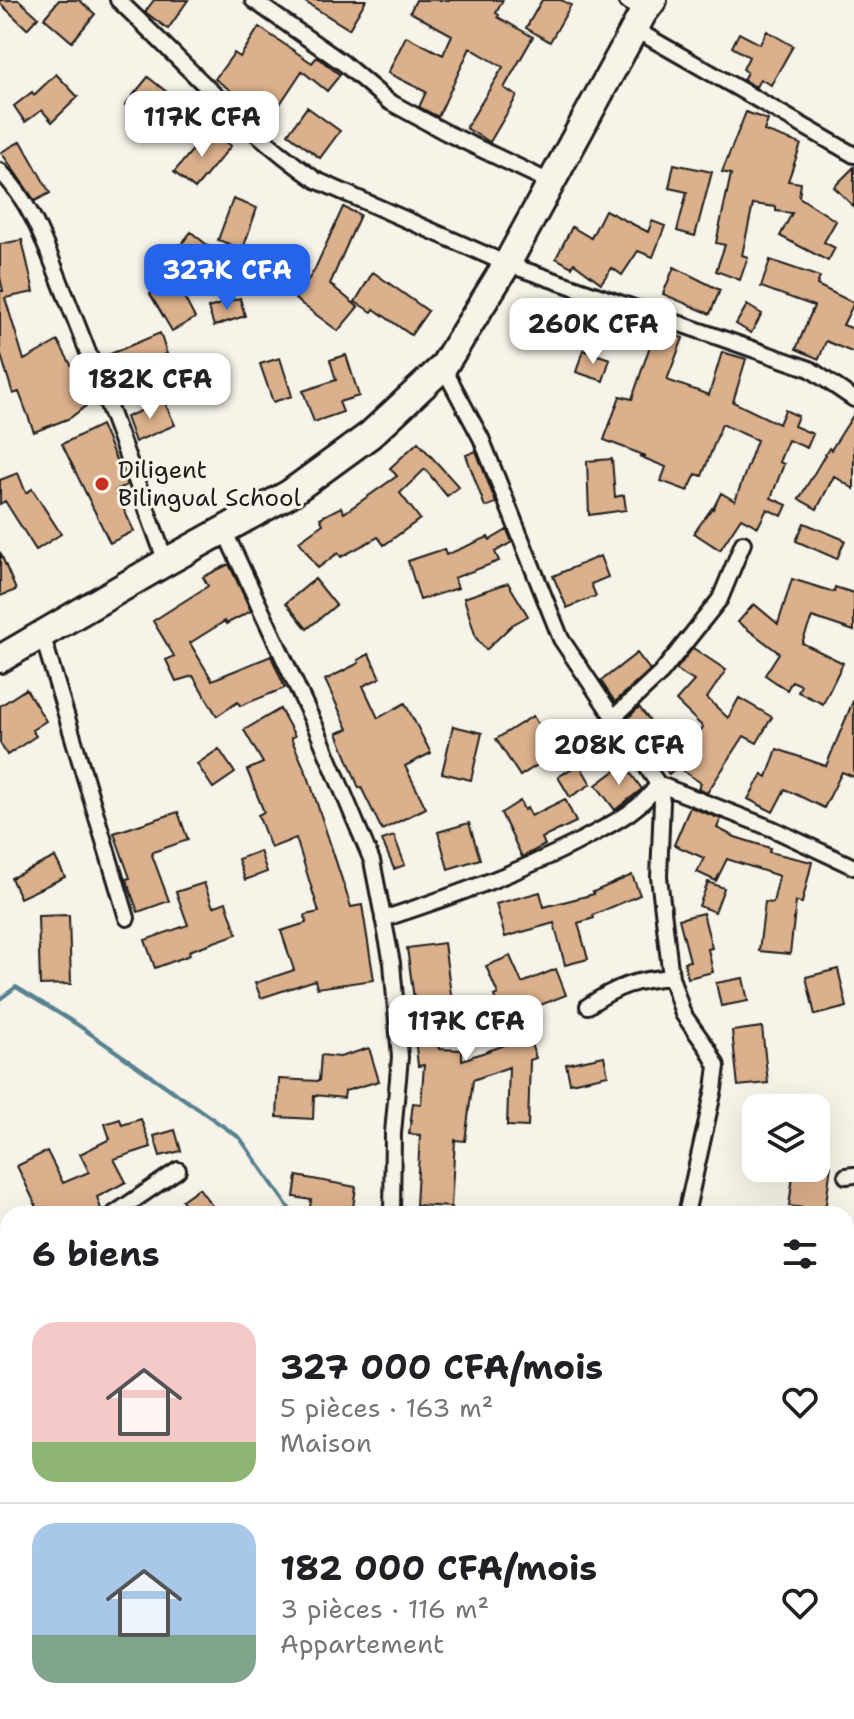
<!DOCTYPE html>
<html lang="fr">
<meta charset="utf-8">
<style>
:root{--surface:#fff;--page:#f6f6f6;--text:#202124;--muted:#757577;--line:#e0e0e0;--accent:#2563eb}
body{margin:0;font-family:"Shantell Sans",sans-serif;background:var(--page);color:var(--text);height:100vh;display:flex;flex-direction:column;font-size:30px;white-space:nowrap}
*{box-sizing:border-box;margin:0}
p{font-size:26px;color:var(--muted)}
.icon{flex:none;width:44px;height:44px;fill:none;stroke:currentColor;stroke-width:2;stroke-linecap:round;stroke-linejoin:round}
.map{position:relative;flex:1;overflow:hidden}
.details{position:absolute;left:0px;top:1206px;width:854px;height:514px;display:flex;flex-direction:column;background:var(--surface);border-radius:24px 24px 0 0;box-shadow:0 8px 32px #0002}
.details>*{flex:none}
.fabs{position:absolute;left:742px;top:1094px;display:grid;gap:16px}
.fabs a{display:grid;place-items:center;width:88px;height:88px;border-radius:16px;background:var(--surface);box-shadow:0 8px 32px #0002;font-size:40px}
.price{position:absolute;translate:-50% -68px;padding:0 18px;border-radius:16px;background:#fff;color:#222;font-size:26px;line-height:52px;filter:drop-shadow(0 2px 4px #0008)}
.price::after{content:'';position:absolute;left:50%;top:48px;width:24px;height:18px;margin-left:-12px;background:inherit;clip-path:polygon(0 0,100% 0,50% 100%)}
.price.on{background:var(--accent);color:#fff}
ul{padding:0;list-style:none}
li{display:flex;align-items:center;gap:24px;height:200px;padding:0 32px}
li+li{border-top:2px solid var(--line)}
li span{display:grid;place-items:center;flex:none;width:224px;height:160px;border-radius:24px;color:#555}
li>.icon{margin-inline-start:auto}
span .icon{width:96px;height:96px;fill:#fffc;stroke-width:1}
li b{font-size:34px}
h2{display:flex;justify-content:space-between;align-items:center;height:96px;padding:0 32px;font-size:34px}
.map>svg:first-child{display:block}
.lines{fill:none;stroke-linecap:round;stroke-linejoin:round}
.stream{stroke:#568190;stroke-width:4}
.building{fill:#dbb08c;stroke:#1c1c1c;stroke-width:2}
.street-casing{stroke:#1c1c1c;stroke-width:20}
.highway-casing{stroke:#1c1c1c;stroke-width:32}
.street{stroke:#f7f3e8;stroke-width:14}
.highway{stroke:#f7f3e8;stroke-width:26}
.poi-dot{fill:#c8321e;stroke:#f7f3e8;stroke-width:3}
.labels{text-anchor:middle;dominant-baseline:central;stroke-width:6;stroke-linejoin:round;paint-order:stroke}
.poi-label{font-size:24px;fill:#1c1c1c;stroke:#f7f3e8;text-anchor:start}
</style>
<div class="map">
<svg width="854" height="1719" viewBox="0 0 854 1719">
<rect width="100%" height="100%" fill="#f7f3e8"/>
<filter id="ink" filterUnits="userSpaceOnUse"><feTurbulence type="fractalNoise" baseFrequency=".0125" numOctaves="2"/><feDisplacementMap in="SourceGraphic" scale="16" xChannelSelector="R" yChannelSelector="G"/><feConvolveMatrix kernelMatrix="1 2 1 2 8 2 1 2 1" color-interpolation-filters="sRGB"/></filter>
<g filter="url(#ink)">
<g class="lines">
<path class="stream" d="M0 999 16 987 78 1025 240 1138 293 1214
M846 1572H854"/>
</g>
<path class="building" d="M0 0H19L38 17 27 29 0 3Z
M59 0H79L95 14 72 42 44 18Z
M154 0H188L168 29 145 12Z
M302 0H366L349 29Z
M416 0H503L496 13 499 15 498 17 533 37 504 88 517 96 490 142 466 128 503 67 470 48 438 117 419 107 426 92 388 73 406 36 443 55 452 35 410 12Z
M542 0H561L571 5 550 42 526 28Z
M259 27 312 63 317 57 340 75 327 91 302 71 270 119 215 79 234 53 240 57Z
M767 31 793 46 771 85 760 79 756 87 743 80 747 72 743 69 749 57 732 47 739 33 760 44Z
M56 74 78 97 52 122 42 110 25 122 14 106 32 92 34 95Z
M148 77 184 106 161 134 125 105Z
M307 107 340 131 320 158 288 134Z
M746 112 768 120 764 131 801 144 788 181 801 183 799 197 836 221 824 242 835 248 828 261 780 236 792 213 776 211V207L753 204 742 255 748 257 740 280 716 271 725 245 716 243 731 174 722 172Z
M210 129 231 146 195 189 174 172Z
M21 141 50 193 35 201 1 152Z
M674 164 712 172 695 236 677 231 687 192 669 188Z
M854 167V207L834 187Z
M233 199 257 208 243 249 218 240Z
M343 207 360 215 330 284 358 307 338 331 295 299 314 271Z
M605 210 648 232 652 221 665 226 653 257 638 251 622 275 612 268 601 283 574 263 572 267 556 258 572 227 591 238Z
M191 232 217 253 183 295 195 318 172 331 150 294 179 278 164 266Z
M22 240 34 292 5 298 24 360 58 341 76 374 95 399 70 418 34 432 19 392 13 394 0 352V291H3L0 277V244Z
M770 260 820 277 817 285 854 303 843 325 854 329V353L826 341 819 359 796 349 814 306 761 287Z
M674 267 720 290 710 314 663 294Z
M373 272 428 311 411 335 374 309 372 312 355 302Z
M240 298 245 316 214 326 208 308Z
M747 305 762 314 751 333 736 324Z
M656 328 683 338 667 380 709 395 722 352 746 359 733 402 779 424 785 410 798 416 794 426 813 434 807 448 788 440 779 462 784 464 771 498 787 505 782 516 767 509 758 527 741 518 720 550 694 533 712 508 713 509 721 493 735 501 757 440 722 424 702 476 696 474 688 491 661 481 666 467 639 456H646L604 440 620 396 632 399Z
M160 333 167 354 148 361 152 373 114 387 103 357Z
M583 350 610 359 603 381 576 372Z
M346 355 359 396 339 402 343 412 314 422 303 391 336 380 330 360Z
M280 358 292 396 273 402 260 364Z
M164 401 175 425 135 442 126 417Z
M854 414V489L834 476 817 509 799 499 829 448 831 450Z
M101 425 127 485 115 491 134 531 110 543 62 444Z
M418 442 459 487 447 496 425 469 400 493 420 519 384 545 378 537 341 557 338 553 318 568 299 541 323 524 320 518 341 507 344 513 397 476 390 468Z
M476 451 496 503 485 507 466 455Z
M612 459 615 497 624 495 626 510 589 515 587 461Z
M18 473 26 493 32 489 61 534 36 550 5 501 0 504V480Z
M804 523 845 540 837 559 796 541Z
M507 530 512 542 495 552 499 561 454 578 458 588 420 600 408 561 444 549 446 555 488 537 490 540Z
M0 552 16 590 0 596Z
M600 556 608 577 591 584 596 596 567 608 553 576Z
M229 564 251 611 226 624 225 621 190 643 212 680 271 656 285 688 240 706 238 702 217 716 193 676 176 681 166 660 174 656 153 621 208 586 203 577Z
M315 579 336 605 307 629 286 603Z
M792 579 834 592 835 587 854 593V631L812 617 802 643 843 663 823 704 798 692 801 685 792 681 787 690 765 675 779 653 738 622 754 604 778 624Z
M508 583 528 616 512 625 486 650 476 638 464 598Z
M693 648 726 670 707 698 728 718 739 698 772 717 757 743 744 736 707 793 698 789 701 783 677 767 669 774 627 719 639 707 655 727 652 729 677 761 703 727 676 701 694 681 676 670Z
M637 653 650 670 615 702 601 681Z
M369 654 380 678 363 686 378 718 405 703 431 753 405 766 426 808 382 830 361 787 359 788 337 733 348 729 325 680 359 663 358 660Z
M26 689 46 721 32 730 36 736 7 755 0 743V706Z
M854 699V777L842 772 824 808 785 789 773 812 748 799 762 774 767 777 777 749 826 766Z
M280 709 295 736 291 738 309 779 351 907 362 905 374 980 317 988 315 980 261 998 255 983 294 970 281 931 306 923 305 915 319 912 296 838 271 848 258 815 264 812 247 770 263 763 244 730Z
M533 716 556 753 520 776 496 739Z
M453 726 482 733 471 780 442 773Z
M219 749 235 773 213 788 197 764Z
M579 764 591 784 570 797 558 777Z
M624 764 642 789 615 810 596 785Z
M565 799 576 822 542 838 545 845 522 857 501 813 520 801 524 810 527 808 531 816Z
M690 807 721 819 717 828 735 837 770 848 769 852 812 862 802 903 796 902 790 954 759 951 765 902 773 903 779 876 727 859 716 881 697 872 704 858 674 845Z
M178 812 188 840 153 852 152 855 169 901 138 912 126 879 130 878 114 833Z
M469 823 480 859 448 869 438 832Z
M394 836 405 865 394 869 382 840Z
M260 851 267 872 245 880 238 859Z
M55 857 65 877 20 898 11 878Z
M632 875 640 895 593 915 594 918 578 923 588 959 565 965 554 923 505 937 496 904 540 892 544 907 594 894 593 892Z
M708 882 724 888 715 912 699 906Z
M204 883 213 907 226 902 237 934 189 951 190 955 155 968 145 940 188 925 176 892Z
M703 913 712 948 708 949 713 972 688 978 684 962 690 961 679 919Z
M69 915 71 984 40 985 38 916Z
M444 943 453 1009 435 1011 439 1049 462 1050V1060L511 1043 494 996 498 994 486 966 510 956 522 983 556 969 566 995 530 1009 536 1024 525 1028 536 1058 530 1060 528 1127 507 1126 509 1067 473 1080 465 1141 455 1140 451 1207 416 1205 420 1135 409 1134 413 1103 421 1104 424 1065 418 1066 414 1028H418L407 948Z
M838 969 847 1007 815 1015 806 977Z
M743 978 748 1001 721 1006 716 983Z
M762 1027 768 1083 738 1086 732 1031Z
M369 1048 379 1081 345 1091 344 1098 314 1095 313 1119 277 1117 279 1079 319 1081 321 1055 340 1057Z
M604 1056 608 1075 570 1083 566 1064Z
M120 1119 122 1125 141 1119 151 1147 114 1159 126 1182 97 1197 101 1209 89 1214H40L17 1166 47 1151 63 1183 89 1172 80 1154 110 1139 105 1124Z
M175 1130 181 1151 160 1156 154 1136Z
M816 1163 831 1165 825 1211 789 1206 794 1168H816Z
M297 1176 356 1187 352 1214 310 1208 311 1200 294 1197Z
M199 1188 218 1214H192L182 1200Z"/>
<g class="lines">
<defs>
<path id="street" d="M118 0C183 61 242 129 316 180L507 264 810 369 854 399
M253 0 343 63 388 101 447 133 552 183
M626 0 643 13
M636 30 854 155
M0 171C34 205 49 255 67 299 102 386 134 474 166 562
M443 367 481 438 561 639 658 784 662 801 659 877 671 977 683 1014 708 1049 717 1066 714 1089 686 1214
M224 530 317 730 372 861 392 963 400 1057 393 1133 392 1214
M42 634 127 918
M613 718 661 673 720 599 743 543
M383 919C456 895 527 870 595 833 619 820 643 807 658 784L773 829 854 867
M588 1006C617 986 636 980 671 977
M846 1176 854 1175
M114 1214 178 1170
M0 1307 8 1299
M846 1358 854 1356
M0 1496 8 1502
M0 1661 8 1664
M148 1712 165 1719
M4 1719 8 1708
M357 1719 360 1712
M514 1719 515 1712"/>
<path id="highway" d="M0 659 166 562 289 494 370 435 443 367 507 264 643 13 653 0"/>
</defs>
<use href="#street" class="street-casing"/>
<use href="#highway" class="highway-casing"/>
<use href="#street" class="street"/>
<use href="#highway" class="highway"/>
</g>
</g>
<circle class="poi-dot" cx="102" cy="484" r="8"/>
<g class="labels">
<g class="poi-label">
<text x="118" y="470">Diligent<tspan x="118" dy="28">Bilingual School</tspan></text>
</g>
</g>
</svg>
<div class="fabs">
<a><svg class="icon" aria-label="layers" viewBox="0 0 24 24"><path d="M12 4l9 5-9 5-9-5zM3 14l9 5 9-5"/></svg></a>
</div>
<b class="price" style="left:202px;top:159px">117K CFA</b>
<b class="price on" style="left:227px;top:312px">327K CFA</b>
<b class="price" style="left:593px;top:366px">260K CFA</b>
<b class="price" style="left:150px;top:421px">182K CFA</b>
<b class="price" style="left:619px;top:787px">208K CFA</b>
<b class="price" style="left:466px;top:1063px">117K CFA</b>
<section class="details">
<h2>6 biens<svg class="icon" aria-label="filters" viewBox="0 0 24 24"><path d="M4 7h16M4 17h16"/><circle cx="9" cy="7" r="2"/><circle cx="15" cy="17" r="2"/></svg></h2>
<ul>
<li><span style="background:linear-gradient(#f6c9c9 75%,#8fb573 0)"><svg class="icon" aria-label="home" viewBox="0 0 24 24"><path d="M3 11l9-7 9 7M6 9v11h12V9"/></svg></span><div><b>327 000 CFA/mois</b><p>5 pièces · 163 m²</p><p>Maison</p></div><svg class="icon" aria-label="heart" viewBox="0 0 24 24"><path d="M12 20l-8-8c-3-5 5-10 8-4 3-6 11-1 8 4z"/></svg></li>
<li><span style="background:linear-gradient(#a9c7e8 70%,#7fa58c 0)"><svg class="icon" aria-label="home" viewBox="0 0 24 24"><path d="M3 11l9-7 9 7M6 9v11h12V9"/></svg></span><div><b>182 000 CFA/mois</b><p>3 pièces · 116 m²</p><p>Appartement</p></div><svg class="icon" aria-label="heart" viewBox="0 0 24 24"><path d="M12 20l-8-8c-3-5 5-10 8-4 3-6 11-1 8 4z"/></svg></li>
</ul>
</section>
</div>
